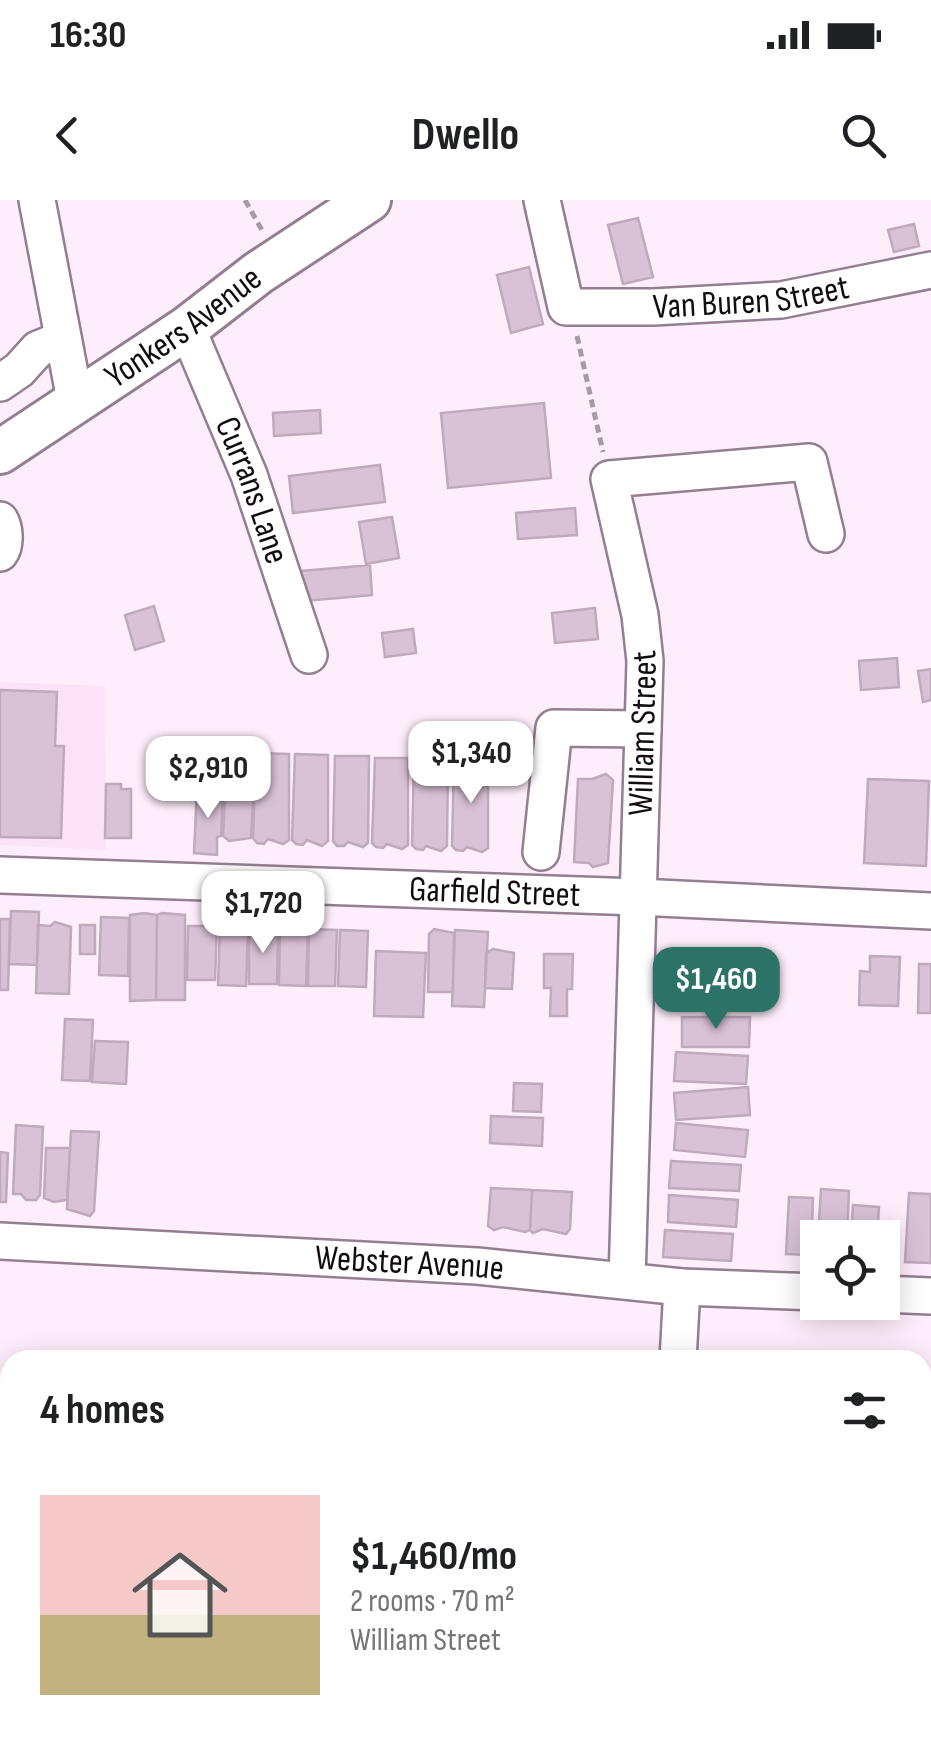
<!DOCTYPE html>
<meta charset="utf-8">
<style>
:root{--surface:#fff;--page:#f2f2f2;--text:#202124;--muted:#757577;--accent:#2c7267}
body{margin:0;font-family:"Sofia Sans Condensed",sans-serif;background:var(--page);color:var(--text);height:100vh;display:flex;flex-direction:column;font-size:38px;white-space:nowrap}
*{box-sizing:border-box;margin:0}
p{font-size:32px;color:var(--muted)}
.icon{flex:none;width:55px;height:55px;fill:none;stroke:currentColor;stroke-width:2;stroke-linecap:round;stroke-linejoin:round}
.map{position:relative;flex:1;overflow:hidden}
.sheet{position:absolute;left:0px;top:1150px;width:932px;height:392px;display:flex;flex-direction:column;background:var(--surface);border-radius:30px 30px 0 0;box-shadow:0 5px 25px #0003}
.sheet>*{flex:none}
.tools{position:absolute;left:800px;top:1020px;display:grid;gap:20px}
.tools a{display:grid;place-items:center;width:100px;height:100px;border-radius:0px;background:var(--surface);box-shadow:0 5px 25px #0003;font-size:50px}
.price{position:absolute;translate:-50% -85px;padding:0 22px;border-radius:20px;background:#fff;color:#222;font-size:32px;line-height:65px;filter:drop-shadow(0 2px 5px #0008)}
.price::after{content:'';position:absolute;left:50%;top:60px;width:30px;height:22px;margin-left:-15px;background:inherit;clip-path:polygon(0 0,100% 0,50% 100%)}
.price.active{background:var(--accent);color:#fff}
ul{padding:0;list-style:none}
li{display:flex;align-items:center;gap:30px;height:250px;padding:0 40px}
li span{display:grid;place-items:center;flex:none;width:280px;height:200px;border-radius:0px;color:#555}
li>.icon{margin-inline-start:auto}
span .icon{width:120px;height:120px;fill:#fffc;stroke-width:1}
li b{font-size:42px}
h2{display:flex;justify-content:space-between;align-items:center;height:120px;padding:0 40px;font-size:42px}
.status{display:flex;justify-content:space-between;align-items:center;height:70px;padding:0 50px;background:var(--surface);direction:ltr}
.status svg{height:28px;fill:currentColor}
header{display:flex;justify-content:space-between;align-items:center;height:130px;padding:0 40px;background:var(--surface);font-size:45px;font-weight:700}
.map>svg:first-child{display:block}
.built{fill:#fbe2f7}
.building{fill:#dac2d6;stroke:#c1a9bd;stroke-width:2.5}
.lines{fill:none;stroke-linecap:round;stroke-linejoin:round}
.minor-casing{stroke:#947e91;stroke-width:40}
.major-casing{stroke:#947e91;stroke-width:48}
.path{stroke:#a89aa5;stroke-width:5;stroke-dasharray:8 5;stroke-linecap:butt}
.minor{stroke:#fff;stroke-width:35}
.major{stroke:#fff;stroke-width:42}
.labels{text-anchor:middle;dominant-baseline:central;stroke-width:10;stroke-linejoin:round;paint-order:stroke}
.street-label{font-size:35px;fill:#130b12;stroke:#feeefb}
</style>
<div class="status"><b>16:30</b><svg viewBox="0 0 49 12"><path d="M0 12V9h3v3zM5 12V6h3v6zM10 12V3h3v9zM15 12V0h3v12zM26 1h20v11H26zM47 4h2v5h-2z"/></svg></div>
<header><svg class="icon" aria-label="back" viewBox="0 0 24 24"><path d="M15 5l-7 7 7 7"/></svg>Dwello<svg class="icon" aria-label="search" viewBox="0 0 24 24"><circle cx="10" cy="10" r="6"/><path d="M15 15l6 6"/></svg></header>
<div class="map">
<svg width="931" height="1542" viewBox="0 0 931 1542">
<rect width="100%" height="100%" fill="#feeefb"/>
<path class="built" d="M0 482 105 486 106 650 0 645Z"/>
<path class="building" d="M638 18 653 77 623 84 608 25Z
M914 24 919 46 894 52 888 30Z
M529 67 543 124 511 133 497 75Z
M544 203 551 278 448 288 441 213Z
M320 210 321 233 274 236 273 213Z
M380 265 385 302 293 313 289 276Z
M575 308 577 335 518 339 516 313Z
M392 317 399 358 366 364 359 322Z
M370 365 372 395 305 401 301 371Z
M154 406 164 441 135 450 125 415Z
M595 408 598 439 555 443 552 413Z
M413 429 416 453 385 457 382 433Z
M897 458 899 487 861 490 859 461Z
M931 469V500L923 502 918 471Z
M0 490 57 492 55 546H64L61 638 0 637Z
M256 553 289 554V640L283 644 268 639 264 644 257 643 253 638Z
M295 554 328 555V641L322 646 307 640 303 645 296 644 292 640Z
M335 556H369L368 643 363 647 348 642 344 646H337L333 641Z
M375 558H408V645L402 649 387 644 383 648 376 647 372 643Z
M414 560H448L447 646 441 651 426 646 423 650 416 649 412 645Z
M454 561H488V648L482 652 467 647 463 651 456 650 452 646Z
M606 574 613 580 608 663 593 667 589 663 574 662 578 579H592Z
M868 579 929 581 926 666 864 663Z
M226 582 254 583 251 638 229 641 223 636Z
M106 584H121V589H131V638H105Z
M197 589H223L221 636 217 637V655L194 653Z
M11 711 39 712 37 765 9 764Z
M144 713 157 715 156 800 130 801V715Z
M162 713 185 715V800H156L157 715Z
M101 717 129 718 128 776 99 775Z
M0 719H10L8 790H0Z
M55 722 71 727 69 794 36 793 38 725 50 726Z
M80 725H95V754H80Z
M188 726H217L215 780H187Z
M220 726 248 727 246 786 218 785Z
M249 728H278L277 784H249Z
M280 729 308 730 306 786 279 785Z
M309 729 337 730 335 786H308Z
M434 729 454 733 453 792H428L429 734Z
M340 730 368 731 366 787 338 786Z
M455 730 488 732 484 807 452 806Z
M493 749 514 753 512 789 485 788 486 753Z
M686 750 732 752 731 796 685 795Z
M376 751 426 753 423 817 374 816Z
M544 754H573L572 789H567V816H550L551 788H544Z
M870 756 900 757 898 806 859 805 860 771 870 772Z
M919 764H931V813H918Z
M682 817H750L749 847H682Z
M65 819 93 820 90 881 62 880Z
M95 841 128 842 126 884 92 882Z
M676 852 748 856 746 884 674 881Z
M514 883 542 884 541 912 513 911Z
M748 887 750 915 676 920 674 893Z
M491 916 543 918 542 946 490 943Z
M676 923 748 930 745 957 674 950Z
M16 925 43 927 40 995 36 1000H26L21 994H13Z
M71 931 99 932 94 1011 90 1016 67 1009Z
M46 948H70L67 1000 54 1002 44 998Z
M0 952 8 953 6 1002H0Z
M671 961 741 965 739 991 669 988Z
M491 988 532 990 530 1030 525 1032 503 1027 494 1030 488 1026Z
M821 989 849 991 847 1038H818Z
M532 990 572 992 570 1029 566 1034 543 1029 533 1033 530 1030Z
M909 993 931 994V1063L905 1062Z
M669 995 738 1000 736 1027 668 1022Z
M789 997 813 998 811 1055 786 1054Z
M853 1005 879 1007 877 1038H851Z
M665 1030 733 1034 731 1061 663 1057Z
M37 1532H141L139 1542H34Z
M536 1532H609L607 1542H560L536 1538Z"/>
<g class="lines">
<defs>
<g id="minor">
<path d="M37 0 75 200"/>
<path id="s1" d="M542 0 566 107H653L781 100 931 70"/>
<path id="s2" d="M187 128 249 275 309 455"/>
<path d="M0 183 19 170 38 149 63 139"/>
<path d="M0 320C5 328 6 345 0 353"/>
<path d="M541 652 554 528 643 529"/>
<path id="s3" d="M0 675 638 697 931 711"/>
<path id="s4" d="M0 1041 477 1066 682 1087 818 1092"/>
<path id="s5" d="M627 1081 645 461 640 415 609 279 809 262 826 334"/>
<path d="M882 1094 931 1096"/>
<path d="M678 1160 682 1087"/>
<path d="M0 1317 10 1318"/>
<path d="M922 1373H931"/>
<path d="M631 1542 633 1532"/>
</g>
<g id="major">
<path id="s6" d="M0 252 187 128 258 73 369 0"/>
</g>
</defs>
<use href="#minor" class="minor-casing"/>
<use href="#major" class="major-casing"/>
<path class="path" d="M245 0 263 32
M577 136 603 252"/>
<use href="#minor" class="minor"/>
<use href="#major" class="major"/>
</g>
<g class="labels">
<g class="street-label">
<text stroke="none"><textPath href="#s1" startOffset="295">Van Buren Street</textPath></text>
<text stroke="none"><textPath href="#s6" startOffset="222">Yonkers Avenue</textPath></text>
<text stroke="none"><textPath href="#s2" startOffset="175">Currans Lane</textPath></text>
<text stroke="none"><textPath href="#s5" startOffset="548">William Street</textPath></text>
<text stroke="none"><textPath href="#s3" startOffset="495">Garfield Street</textPath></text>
<text stroke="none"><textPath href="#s4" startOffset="410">Webster Avenue</textPath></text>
</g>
</g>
</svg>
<div class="tools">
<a><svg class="icon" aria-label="locate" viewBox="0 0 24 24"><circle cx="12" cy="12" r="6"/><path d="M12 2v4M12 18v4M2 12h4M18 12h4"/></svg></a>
</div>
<b class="price" style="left:471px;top:606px">$1,340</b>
<b class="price" style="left:208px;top:621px">$2,910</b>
<b class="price" style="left:263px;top:756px">$1,720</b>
<b class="price active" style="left:716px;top:832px">$1,460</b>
<section class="sheet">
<h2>4 homes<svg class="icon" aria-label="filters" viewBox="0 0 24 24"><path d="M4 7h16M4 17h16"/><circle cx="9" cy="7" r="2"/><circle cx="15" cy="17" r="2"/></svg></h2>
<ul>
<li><span style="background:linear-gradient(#f6c9c9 60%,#c2b280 0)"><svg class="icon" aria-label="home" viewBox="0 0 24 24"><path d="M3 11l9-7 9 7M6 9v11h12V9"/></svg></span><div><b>$1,460/mo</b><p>2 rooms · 70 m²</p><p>William Street</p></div></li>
</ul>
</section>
</div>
